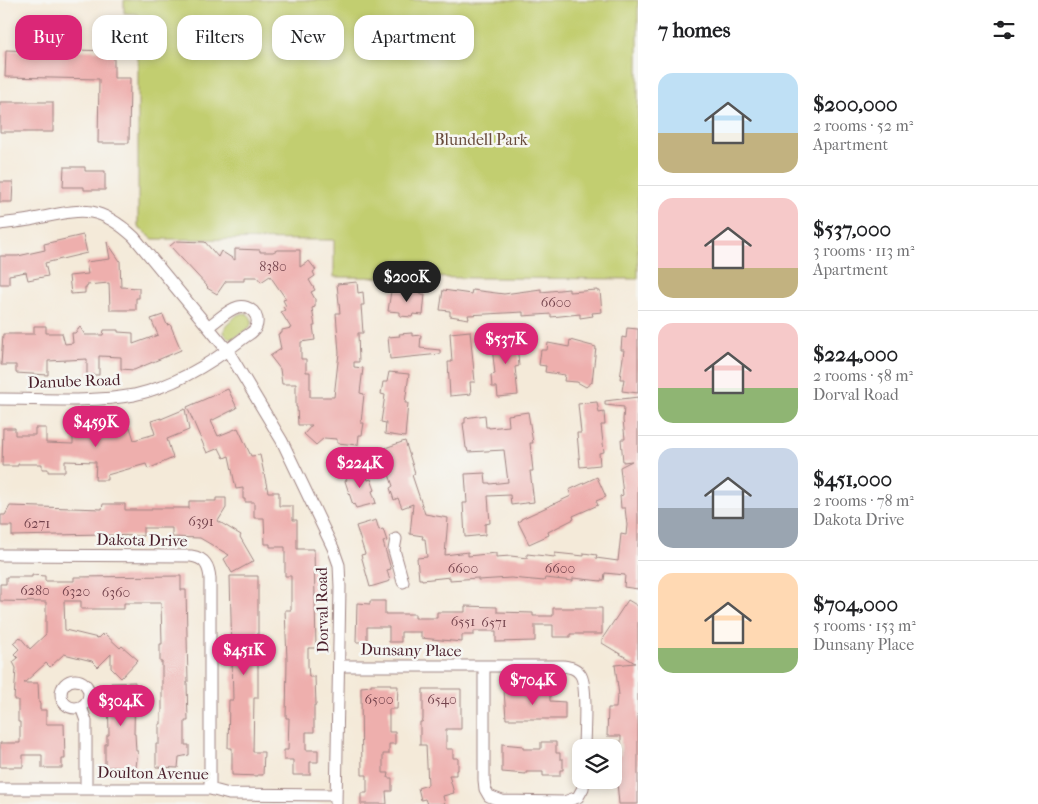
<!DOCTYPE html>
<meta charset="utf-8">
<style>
:root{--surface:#fff;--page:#f2f2f2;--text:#202124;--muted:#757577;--line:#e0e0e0;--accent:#db2777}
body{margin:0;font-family:"IM FELL French Canon",serif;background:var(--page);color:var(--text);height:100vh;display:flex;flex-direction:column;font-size:19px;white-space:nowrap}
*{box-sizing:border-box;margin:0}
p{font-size:16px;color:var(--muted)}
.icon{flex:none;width:28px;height:28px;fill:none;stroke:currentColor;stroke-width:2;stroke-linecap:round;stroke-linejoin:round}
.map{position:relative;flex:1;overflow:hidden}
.panel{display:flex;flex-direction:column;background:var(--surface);width:400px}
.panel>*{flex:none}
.hud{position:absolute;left:15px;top:15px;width:475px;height:45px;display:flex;gap:10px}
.tools{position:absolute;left:572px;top:739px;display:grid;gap:10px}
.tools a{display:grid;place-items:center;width:50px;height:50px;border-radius:10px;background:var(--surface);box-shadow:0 2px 8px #0003;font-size:25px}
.price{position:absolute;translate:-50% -42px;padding:0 11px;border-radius:18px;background:var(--accent);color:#fff;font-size:16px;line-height:32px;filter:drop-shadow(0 1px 2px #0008)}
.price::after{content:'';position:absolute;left:50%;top:30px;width:15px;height:11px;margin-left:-8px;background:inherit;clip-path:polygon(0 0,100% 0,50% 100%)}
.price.active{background:#222;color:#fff}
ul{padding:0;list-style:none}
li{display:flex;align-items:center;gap:15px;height:125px;padding:0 20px}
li+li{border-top:1px solid var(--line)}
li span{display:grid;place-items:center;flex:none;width:140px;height:100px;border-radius:15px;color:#555}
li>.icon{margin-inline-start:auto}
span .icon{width:60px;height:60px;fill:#fffc;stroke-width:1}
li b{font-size:21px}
h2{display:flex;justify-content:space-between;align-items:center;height:60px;padding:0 20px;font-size:21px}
.chip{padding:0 18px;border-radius:15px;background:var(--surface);box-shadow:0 2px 8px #0003;font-size:18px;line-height:45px}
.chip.active{background:var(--accent);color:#fff}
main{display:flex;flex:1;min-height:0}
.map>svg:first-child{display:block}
.green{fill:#c2ce6f;stroke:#86764d}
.building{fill:#eeafad}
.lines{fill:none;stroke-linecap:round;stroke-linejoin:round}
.minor-casing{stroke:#9f8482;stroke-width:13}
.minor{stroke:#fff;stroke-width:11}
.labels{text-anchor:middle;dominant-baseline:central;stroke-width:5;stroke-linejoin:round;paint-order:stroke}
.number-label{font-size:14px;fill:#73434c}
.park-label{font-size:16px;fill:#684b3c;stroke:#f6f6f2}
.street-label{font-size:16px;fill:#4a1f2b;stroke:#f6f6f2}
</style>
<main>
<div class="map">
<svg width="638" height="804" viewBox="0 0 638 804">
<rect width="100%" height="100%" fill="#f6f6f2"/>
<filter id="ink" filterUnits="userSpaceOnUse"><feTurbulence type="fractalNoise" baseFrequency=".02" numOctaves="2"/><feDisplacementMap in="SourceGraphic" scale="10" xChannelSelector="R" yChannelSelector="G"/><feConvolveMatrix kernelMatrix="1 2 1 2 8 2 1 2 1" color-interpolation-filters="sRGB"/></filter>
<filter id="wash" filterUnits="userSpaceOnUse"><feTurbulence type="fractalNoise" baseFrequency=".0096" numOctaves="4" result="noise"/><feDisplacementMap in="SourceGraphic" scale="20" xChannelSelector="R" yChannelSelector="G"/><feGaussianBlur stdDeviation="1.12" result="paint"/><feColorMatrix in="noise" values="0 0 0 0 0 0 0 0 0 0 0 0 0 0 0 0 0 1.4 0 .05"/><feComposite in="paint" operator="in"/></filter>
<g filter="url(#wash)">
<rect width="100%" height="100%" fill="#f4ead9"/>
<path class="green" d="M124 0H638V279L334 277V240L153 239 138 227V14L124 13Z
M244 313C252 315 253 320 250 327L236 337 229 339 224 333 225 327 237 315Z"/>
<g id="blocks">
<path class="building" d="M34 49 114 51V78H130L129 143H98L99 79 5 77 6 50 34 51Z
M0 102H53V132H0Z
M64 167H85V171H105V190H84V187H63Z
M0 182H13L12 202H0Z
M83 235 87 253 45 263 48 276 28 280 26 272 9 275V284H0V256H18L45 250 44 244Z
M176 241 205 242 218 257 221 251 235 260V249L260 250V252H273L277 250H300V267L309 261 316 270 313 272 315 276 309 280 315 290 311 292 315 299V307L312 308 315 326H313L315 340 301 342V359H306V372H310V397H334L339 353 336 313H340L337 284 357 282 358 293 363 292 364 305H361L363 333H358L359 362H354V367L363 368 360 393 364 394 361 423H364L362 435H359L358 445 337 443V439L324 438 316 445 304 434 312 425H298L297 407H296V384H282L280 369 270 356 281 349 278 334 282 333V330L291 328 281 312 285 310 283 307 286 306 283 300 286 299 270 276 261 282 257 277H244V281H226L217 294 207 288 208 287 170 246Z
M107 242 120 261 121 287 139 288V298H136V310H110L109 283 87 285V287H85V293L71 294 69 276 88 274 86 262 110 259Z
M541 289V292L569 289V292L597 290V291H600L602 312 592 313 593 316 580 318V314L551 317V314L523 316V312L468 315 469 319 450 316V311L440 310 443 290 471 294 472 290 504 294Z
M396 290 421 292V294H425L423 315 413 314 412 317 400 316V312L388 311 391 291H396Z
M163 315 167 325 170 324 181 350 134 370 121 369V357L99 356V375H87V359L48 361V375L16 373V365H1L3 334H34V326H46V333H62L65 344 73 343 72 333H75L80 327 85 335H103L104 330H118V332L133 333V344L158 335 151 319Z
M627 328 638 329V393L622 391 624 379H620L624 350H621L622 337 626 338Z
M470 331 475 382H470L471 394 450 396 448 362H452L450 333Z
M516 332 519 366 515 367 518 395 498 397 497 387H492L491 375 495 374 492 347 497 346 496 335Z
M412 333V336L421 335 420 348 440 350V354L390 359 388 337 400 336 399 334Z
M570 340 596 347 592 382 586 387 577 382 564 381 565 375 545 372 546 366 539 365 541 350H547L548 343 569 347Z
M389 372 409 374 405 403H408L405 437 385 434 386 423 381 422 385 395 381 394 383 382H387Z
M228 389 237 408 211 421 218 436 238 428 251 456 260 455 268 492H279V506H293V520H297V549H314L316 648H308V665L309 677H315L316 705H314V732H306V750H318V762H310V775H293V760H284V750H288L289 718H286L287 660 285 610H291V576H285V547H270V544H265L264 518H254V502H245V499H243V488L236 489 229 456 224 458 219 448 207 453 187 407Z
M638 397V589L624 587 625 575 605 573 604 580H601V581L573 578V581L545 578 544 581 511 578 478 580V578L450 580V577L422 580V579H419L417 558 427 557 425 539H422L423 536 410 534 413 504 402 508 398 498 394 500 390 488 393 486 384 460 389 459 385 448 405 441 415 473 412 475 425 514 448 518 445 555 468 552V556L496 553V557L511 556 527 558V554L555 557V553L584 556V553L597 555 596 558 618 561 621 534 626 535 627 525 625 508H621L620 496 623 495 620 467 632 461 623 462 621 439H625L623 420 624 407 605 405V401Z
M597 402 599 413 604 412 605 425H601L604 452 599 453 600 465 580 467 577 433H581L578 404Z
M185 409 189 430 167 439 173 458 148 469 146 464 107 475V480H95L96 462 65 461V472H48V469H42V464H18V466H2L3 428H15V435H35V428H46V443L73 444V434H118L117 431 130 427 134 440 155 434 151 421 161 418V419Z
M528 412 533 443H530L533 471H530L534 502 511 505 510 495 488 496 490 523 485 524V535L465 537 463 503H467L465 474 485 473 486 483H490V484L508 482 504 450 468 452 467 448H466L463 423H465V418L485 415 486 427H489V428L509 426 508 415Z
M364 468 368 480 371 479 375 490 372 491 376 503 356 508 354 504 353 505 345 481 347 480 345 476Z
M597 477 606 497 596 501 598 505 573 516 574 519 548 532 549 535 529 544 518 522 521 520V519L571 496 569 490Z
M216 498H226V508L218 521 241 535 240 537 254 561 232 573 224 559 229 555 200 538 172 537V528H143V536L102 535V534L12 536V526H1V515H5L10 506 102 509 103 504H125V510H152V508H189V501H216Z
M376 520 379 530 383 529 387 541 383 542 391 569 387 570 390 581 370 587 361 555 365 554 356 526Z
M32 575 45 576V581H74V577L181 576V590H186L188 682H187L188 721H185V745H189V755L179 757 178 768 156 767V744H159V724H161V713H162V662H160V644H162L161 603H124V609H81V601H64L65 630 98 638 102 634 103 636 105 634 120 648 122 646 138 660 121 678 111 668V654L98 667 92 661 64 654 50 667 46 663 24 683H38L39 703H40V710H46V724H64L65 759H62V768H42V755H23V767H0V743H20V722H18V700H14L16 668 13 662 18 658 14 654 19 649 13 643 20 637 30 649 46 634V602L0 601V584H6V577H32Z
M230 576H258V698H254L253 752H264L263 775H257V776L232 775V748H228L229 700H233Z
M628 600 638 606V804H619L617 782H614V755H621V736H607L608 708H616L617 695H619L615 665 635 663 602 643V639Z
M370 601H385V614H415V618H437V612H465V606L497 607V612L533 613V616H553V608H602V634H570V637H553V625H535V641L496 642V631H474V635H462V642L421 638V632H401V642H389V627H367V642H356L357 603 370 604Z
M135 682 134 734H135L136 751H138L136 767H105V744H107V735H109L108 689H111V683Z
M371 684H391V686H398L397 709H389V732H395V744H389V754H383V773H389L388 778H392V791H386L387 804H361V793H367V775H362L361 693V687L371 686Z
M423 689H461V729H446V749H453V758H458V770H456V775H449L454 793 443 796 445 804H427L425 799 421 800 418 788 428 785 426 745H420V722H422L423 720Z
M504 690 521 691V693L550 692V701L565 702V719H506Z
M541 742H556V753H560V759H563V770H560V776H543V772H526V774L502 772V744L523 746V749H541Z"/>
</g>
</g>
<g filter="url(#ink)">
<use href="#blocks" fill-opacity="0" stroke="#9f8482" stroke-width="1"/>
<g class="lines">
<defs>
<path id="minor" d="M0 224C11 222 23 222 34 219 80 210 96 202 134 237L228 351 282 441 333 548 339 565 340 587 336 804
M0 399C44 399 90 403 134 395 175 386 212 363 245 337 249 334 254 332 256 327 261 315 249 304 238 307 227 310 218 320 209 326
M396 539 394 550 403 582
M0 555 191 556C205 558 209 566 210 579V789
M339 666H563C570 667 576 668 580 674 588 684 584 733 584 748
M484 667V780L485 789 489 796 502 801 564 802 578 797 583 788 584 780
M61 694a14 14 0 1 1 28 0a14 14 0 1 1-28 0Z
M81 707 86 721V789
M0 789H210L229 794 336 795"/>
</defs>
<use href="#minor" class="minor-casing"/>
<use href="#minor" class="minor"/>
</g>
</g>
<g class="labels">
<g class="number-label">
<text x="273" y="266">8380</text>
<text x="556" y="302">6600</text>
<text x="201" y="521">6391</text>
<text x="37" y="523">6271</text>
<text x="463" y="568">6600</text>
<text x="560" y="568">6600</text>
<text x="35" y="590">6280</text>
<text x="76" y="591">6320</text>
<text x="116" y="592">6360</text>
<text x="463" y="621">6551</text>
<text x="494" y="622">6571</text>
<text x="379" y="699">6500</text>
<text x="442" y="699">6540</text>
</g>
<g class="park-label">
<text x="481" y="139">Blundell Park</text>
</g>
<g class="street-label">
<text transform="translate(74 381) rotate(-2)">Danube Road</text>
<text transform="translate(142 540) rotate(1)">Dakota Drive</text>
<text transform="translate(322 610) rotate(-91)">Dorval Road</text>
<text transform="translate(411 650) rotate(1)">Dunsany Place</text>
<text transform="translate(153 773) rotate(1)">Doulton Avenue</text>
</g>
</g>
</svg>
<div class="tools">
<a><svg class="icon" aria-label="layers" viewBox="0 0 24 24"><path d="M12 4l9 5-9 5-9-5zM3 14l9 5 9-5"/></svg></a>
</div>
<b class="price active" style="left:407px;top:303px">$200K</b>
<b class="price" style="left:506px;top:365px">$537K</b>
<b class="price" style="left:96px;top:448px">$459K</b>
<b class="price" style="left:360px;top:489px">$224K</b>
<b class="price" style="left:244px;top:676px">$451K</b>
<b class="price" style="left:533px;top:706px">$704K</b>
<b class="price" style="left:121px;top:727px">$304K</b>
<div class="hud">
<a class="chip active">Buy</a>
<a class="chip">Rent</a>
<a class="chip">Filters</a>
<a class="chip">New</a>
<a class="chip">Apartment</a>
</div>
</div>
<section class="panel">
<h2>7 homes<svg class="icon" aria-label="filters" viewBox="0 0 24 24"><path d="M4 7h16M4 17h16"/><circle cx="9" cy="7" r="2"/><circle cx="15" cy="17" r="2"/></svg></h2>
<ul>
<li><span style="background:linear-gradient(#bfe0f5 60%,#c2b280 0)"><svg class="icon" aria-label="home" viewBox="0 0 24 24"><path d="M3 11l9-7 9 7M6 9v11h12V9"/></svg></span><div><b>$200,000</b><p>2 rooms · 52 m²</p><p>Apartment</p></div></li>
<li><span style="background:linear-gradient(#f6c9c9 70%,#c2b280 0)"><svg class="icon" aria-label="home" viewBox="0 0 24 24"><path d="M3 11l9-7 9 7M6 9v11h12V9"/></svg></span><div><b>$537,000</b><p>3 rooms · 113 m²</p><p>Apartment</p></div></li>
<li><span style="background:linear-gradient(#f6c9c9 65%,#8fb573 0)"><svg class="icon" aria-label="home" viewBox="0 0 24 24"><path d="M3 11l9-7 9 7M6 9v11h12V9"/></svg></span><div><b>$224,000</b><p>2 rooms · 58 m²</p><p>Dorval Road</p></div></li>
<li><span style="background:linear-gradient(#c9d6e8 60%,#9aa5b1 0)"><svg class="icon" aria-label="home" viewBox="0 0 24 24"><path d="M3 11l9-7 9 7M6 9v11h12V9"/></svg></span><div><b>$451,000</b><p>2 rooms · 78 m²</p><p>Dakota Drive</p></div></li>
<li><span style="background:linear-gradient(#ffd9b3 75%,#8fb573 0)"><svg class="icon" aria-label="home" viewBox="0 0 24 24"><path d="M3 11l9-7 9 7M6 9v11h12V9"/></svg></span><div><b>$704,000</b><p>5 rooms · 153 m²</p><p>Dunsany Place</p></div></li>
</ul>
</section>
</main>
